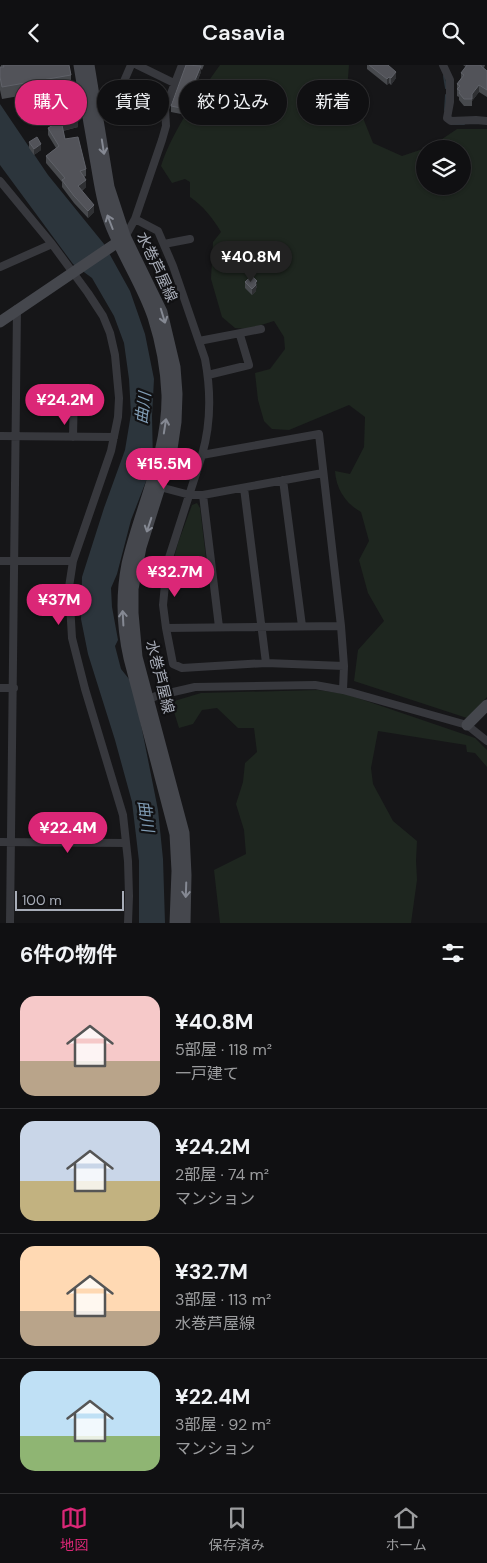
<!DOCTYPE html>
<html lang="ja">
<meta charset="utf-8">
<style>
:root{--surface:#101012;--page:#1e1e20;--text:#f1f3f6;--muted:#9c9d9f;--line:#303032;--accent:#db2777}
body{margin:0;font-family:"DM Sans","Noto Sans JP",sans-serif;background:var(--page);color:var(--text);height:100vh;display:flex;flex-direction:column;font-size:19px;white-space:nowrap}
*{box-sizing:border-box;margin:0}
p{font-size:16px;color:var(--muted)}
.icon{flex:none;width:28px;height:28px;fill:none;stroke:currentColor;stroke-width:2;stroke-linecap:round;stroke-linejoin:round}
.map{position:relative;height:858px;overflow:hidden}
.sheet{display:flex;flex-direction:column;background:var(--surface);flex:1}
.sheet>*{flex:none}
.hud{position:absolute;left:15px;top:15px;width:458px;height:45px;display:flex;gap:10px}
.tools{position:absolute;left:416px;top:75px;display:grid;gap:10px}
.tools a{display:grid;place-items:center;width:55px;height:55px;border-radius:50%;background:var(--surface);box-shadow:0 1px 4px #0004,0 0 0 1px var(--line);font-size:25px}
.scale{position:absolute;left:15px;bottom:12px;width:109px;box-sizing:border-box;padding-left:5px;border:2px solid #a8adb8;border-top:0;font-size:14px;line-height:18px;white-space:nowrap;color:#a8adb8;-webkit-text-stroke:4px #111113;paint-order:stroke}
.price{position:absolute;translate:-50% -42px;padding:0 11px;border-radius:18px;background:var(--accent);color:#fff;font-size:16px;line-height:32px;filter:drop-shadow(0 1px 2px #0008)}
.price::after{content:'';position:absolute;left:50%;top:30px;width:15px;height:11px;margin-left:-8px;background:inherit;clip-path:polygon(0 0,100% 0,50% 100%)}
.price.selected{background:#222;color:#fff}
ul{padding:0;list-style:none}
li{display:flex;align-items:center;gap:15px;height:125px;padding:0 20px}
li+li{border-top:1px solid var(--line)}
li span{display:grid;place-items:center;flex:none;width:140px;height:100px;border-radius:15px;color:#555}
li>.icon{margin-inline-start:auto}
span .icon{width:60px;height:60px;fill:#fffc;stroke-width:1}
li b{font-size:21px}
h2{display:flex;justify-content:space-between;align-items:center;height:60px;padding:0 20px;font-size:21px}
.pill{padding:0 18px;border-radius:22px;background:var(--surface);box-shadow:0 1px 4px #0004,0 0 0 1px var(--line);font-size:18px;line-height:45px}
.pill.selected{background:var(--accent);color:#fff}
header{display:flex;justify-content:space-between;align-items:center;height:65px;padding:0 20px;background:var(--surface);font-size:22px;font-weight:600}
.dock{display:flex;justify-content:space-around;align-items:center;height:70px;border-top:1px solid var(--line);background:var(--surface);font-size:14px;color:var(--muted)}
.dock a{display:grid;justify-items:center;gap:2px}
.dock .selected{color:var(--accent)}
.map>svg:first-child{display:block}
.green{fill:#1e261f;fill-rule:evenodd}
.water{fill:#2c353c}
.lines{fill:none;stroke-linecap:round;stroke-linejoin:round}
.stream{stroke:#2c353c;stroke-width:2}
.street{stroke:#37383d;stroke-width:8}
.secondary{stroke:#45474d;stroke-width:11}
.wall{fill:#47494d}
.shaded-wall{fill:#2f3033}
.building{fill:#525359;stroke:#5f6168}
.oneway{stroke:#858993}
.labels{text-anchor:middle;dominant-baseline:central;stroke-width:4.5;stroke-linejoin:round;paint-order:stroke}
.street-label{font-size:15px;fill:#a8adb8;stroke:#111113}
.water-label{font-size:16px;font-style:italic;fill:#7f9bb3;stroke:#111113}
</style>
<header><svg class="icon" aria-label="back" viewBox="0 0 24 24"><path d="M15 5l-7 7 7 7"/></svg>Casavia<svg class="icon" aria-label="search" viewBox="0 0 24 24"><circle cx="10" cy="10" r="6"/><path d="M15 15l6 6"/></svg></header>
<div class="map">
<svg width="487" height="858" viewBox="0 0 487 858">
<rect width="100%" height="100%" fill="#161618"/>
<path class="green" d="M220 0H349L347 25 359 43 373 78 402 91 432 81 457 64H487V632L467 653 354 616 358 585 384 556 368 528 359 495 369 476 361 447C346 439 336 424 335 406L350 409 364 382 365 352 349 340 289 365 272 364 264 356 258 335 255 308 270 304 285 284 284 272 274 256 248 264 235 263 222 252 211 214 213 177 221 167C213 153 203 141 190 132V117L185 114 172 118 161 101C173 64 198 31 220 0ZM425 84H462V121H425Z
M197 438 200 443 207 501H172L178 478 192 440Z
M318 625 346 629 475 673 487 685V702L475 688 467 687 466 680 378 666 371 703 373 719 393 756 417 776 416 796 417 815 411 858H220L214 805 246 789 244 765 236 739 243 717 245 698 257 687 254 663H238L217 643 202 645 193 659 179 663 171 637 201 628Z"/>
<path class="water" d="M0 39 48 110 104 179 130 226 145 269 154 314 152 351 153 398 131 455 117 509 111 523 112 542 118 575 115 581 121 604 133 619 158 745 163 794 165 858H139V796L132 737 115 675 88 589 81 554 82 512 104 443 125 385 131 349 129 314 124 278 114 251 92 213 73 199 0 100Z"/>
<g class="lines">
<path class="stream" d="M444 11 446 23
M445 45 446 30
M453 59H464"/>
<path class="street" d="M137 0 174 18
M443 0 450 15V37L447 53 451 56 476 55 487 56
M93 41 115 37 131 0
M0 116 52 179 88 228 103 251 110 268 115 290 119 333 118 352 111 386 73 496 69 522 72 573 85 624 123 750 128 796 129 831 128 858
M135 154 158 166 173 201 205 294C211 326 211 359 202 390
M125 172 135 154 162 75 166 61 165 44 182 0
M164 179 190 174
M0 202 52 179
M199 276 261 264
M208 310 249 300 240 270
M319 369 341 561 166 563 163 540 167 499 202 390Z
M0 371 114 372
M73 372 74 323
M283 415 302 561
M156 421 190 430H203L323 408
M244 423 266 598
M203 430 219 562
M0 496H73
M341 561 344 601 343 625
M166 563 173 599 182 603 266 598 344 601
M0 623H14
M145 636 156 631 195 622 315 620 343 625 467 660 487 676
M0 777 125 778
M10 858 17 244"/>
<path class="secondary" d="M79 0C84 31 90 62 95 93 99 114 101 136 109 156 121 189 142 219 153 252 161 277 166 304 167 330 168 389 140 442 127 499 121 530 122 562 129 593L175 769 177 806 175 858
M89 0 109 122 125 171 162 247 175 302 177 329 176 357 172 384 141 482 133 524V548L137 592 184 768 186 810 185 858
M0 257 118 177
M467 660 487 640"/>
</g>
<path class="wall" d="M1 0H69L71 10V22L2 34 0 25V2H1Z
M186 0H204L202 5 201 4V7L197 17V22L193 28 187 27 181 49 171 47V41Z
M367 0H388L396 13 391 20 389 18 387 20 367 4Z
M463 0H485L484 3 487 6V32L479 27 472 36V41H464L459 35V32L457 31V19L461 13V8L466 2Z
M55 31 78 38 74 39 78 62 63 66 65 74 86 104V111L84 112 86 122 82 126 94 147 88 153 74 138 62 122V117L46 98V91L56 83 48 70V63L52 61V55L53 54 52 45 53 44V39L55 38Z
M29 77 41 85 34 90 29 83Z
M251 214 257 222 256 223V226L252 230 245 223V217Z"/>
<path class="shaded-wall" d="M201 1V7L197 17V22L193 28V22Z
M396 7V13L391 20V13Z
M389 12V18L387 20V14Z
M479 20V27L472 36V29Z
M187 21V27L181 49V43Z
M78 32V38L72 40V33Z
M78 55V62L62 66V60Z
M41 79V85L34 90V84Z
M86 115V122L78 128V121Z
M94 140V147L88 153V146Z
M257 216 256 226 252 230V224L255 218Z"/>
<path class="building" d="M3 0H69L71 10 2 22 0 12V2H4Z
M186 0 201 1 195 15H197L193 22 187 21 181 43 171 41Z
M369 0H388L396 7 391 13 389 12 387 14Z
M467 0H481V1L487 6V25L479 20 472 29V34H464L459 28 460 26 457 24 460 21 457 19 464 10 461 8Z
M77 26 78 32 72 33 78 55 62 60 65 74 78 72 86 104 80 106 86 115 78 121 94 140 88 146 74 131 62 115 65 113 46 91 59 81 48 63 55 59 52 55 54 53 52 45 55 44 53 39 57 38 55 31Z
M37 72 41 79 34 84 29 77Z
M253 212 257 216 255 218 256 220 252 224 245 217 249 213 251 214Z"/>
<defs><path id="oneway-shaft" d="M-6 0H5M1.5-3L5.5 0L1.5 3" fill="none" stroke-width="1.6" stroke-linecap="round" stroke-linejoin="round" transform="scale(1.25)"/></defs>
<g class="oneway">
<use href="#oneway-shaft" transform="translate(103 82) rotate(81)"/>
<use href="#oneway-shaft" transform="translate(110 157) rotate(-111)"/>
<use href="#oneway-shaft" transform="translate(163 251) rotate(73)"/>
<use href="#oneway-shaft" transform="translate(165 361) rotate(-81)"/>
<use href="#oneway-shaft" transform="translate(149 460) rotate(108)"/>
<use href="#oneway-shaft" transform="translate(123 553) rotate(-93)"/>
<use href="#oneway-shaft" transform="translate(186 825) rotate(92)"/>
</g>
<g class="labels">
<g class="street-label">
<text transform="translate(157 202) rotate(65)">水巻芦屋線</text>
<text transform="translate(160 612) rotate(76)">水巻芦屋線</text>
</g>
<g class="water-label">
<text transform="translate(143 343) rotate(-83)">曲川</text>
<text transform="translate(146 751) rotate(82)">曲川</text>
</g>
</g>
</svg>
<div class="tools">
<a><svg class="icon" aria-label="layers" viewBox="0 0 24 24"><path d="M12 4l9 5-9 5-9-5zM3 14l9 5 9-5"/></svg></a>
</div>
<div class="scale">100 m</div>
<b class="price selected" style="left:251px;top:218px">¥40.8M</b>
<b class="price" style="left:65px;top:361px">¥24.2M</b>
<b class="price" style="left:164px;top:425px">¥15.5M</b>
<b class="price" style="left:175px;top:533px">¥32.7M</b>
<b class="price" style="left:59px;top:561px">¥37M</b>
<b class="price" style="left:68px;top:789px">¥22.4M</b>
<div class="hud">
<a class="pill selected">購入</a>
<a class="pill">賃貸</a>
<a class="pill">絞り込み</a>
<a class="pill">新着</a>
</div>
</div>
<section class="sheet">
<h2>6件の物件<svg class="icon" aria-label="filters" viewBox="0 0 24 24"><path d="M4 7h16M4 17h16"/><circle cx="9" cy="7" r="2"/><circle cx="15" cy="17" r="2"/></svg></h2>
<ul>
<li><span style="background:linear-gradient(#f6c9c9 65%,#b9a48a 0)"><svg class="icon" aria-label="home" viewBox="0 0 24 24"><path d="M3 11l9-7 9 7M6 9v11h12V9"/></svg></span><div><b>¥40.8M</b><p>5部屋 · 118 m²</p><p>一戸建て</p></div></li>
<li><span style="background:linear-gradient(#c9d6e8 60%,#c2b280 0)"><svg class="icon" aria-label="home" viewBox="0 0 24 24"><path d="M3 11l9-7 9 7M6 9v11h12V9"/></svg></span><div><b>¥24.2M</b><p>2部屋 · 74 m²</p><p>マンション</p></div></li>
<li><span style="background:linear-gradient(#ffd9b3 65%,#b9a48a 0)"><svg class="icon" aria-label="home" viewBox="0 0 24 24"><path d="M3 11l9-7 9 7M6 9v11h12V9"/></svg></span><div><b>¥32.7M</b><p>3部屋 · 113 m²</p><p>水巻芦屋線</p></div></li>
<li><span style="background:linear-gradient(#bfe0f5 65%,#8fb573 0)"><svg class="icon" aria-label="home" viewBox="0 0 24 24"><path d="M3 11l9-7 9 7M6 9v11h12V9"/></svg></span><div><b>¥22.4M</b><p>3部屋 · 92 m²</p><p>マンション</p></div></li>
</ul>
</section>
<nav class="dock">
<a class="selected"><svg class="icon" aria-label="map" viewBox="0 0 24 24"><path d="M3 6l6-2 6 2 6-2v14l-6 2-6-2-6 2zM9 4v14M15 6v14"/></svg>地図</a>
<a><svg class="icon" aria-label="saved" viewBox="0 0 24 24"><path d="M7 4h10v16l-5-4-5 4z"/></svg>保存済み</a>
<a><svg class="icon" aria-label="home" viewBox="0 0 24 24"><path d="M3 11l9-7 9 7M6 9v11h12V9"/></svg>ホーム</a>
</nav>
